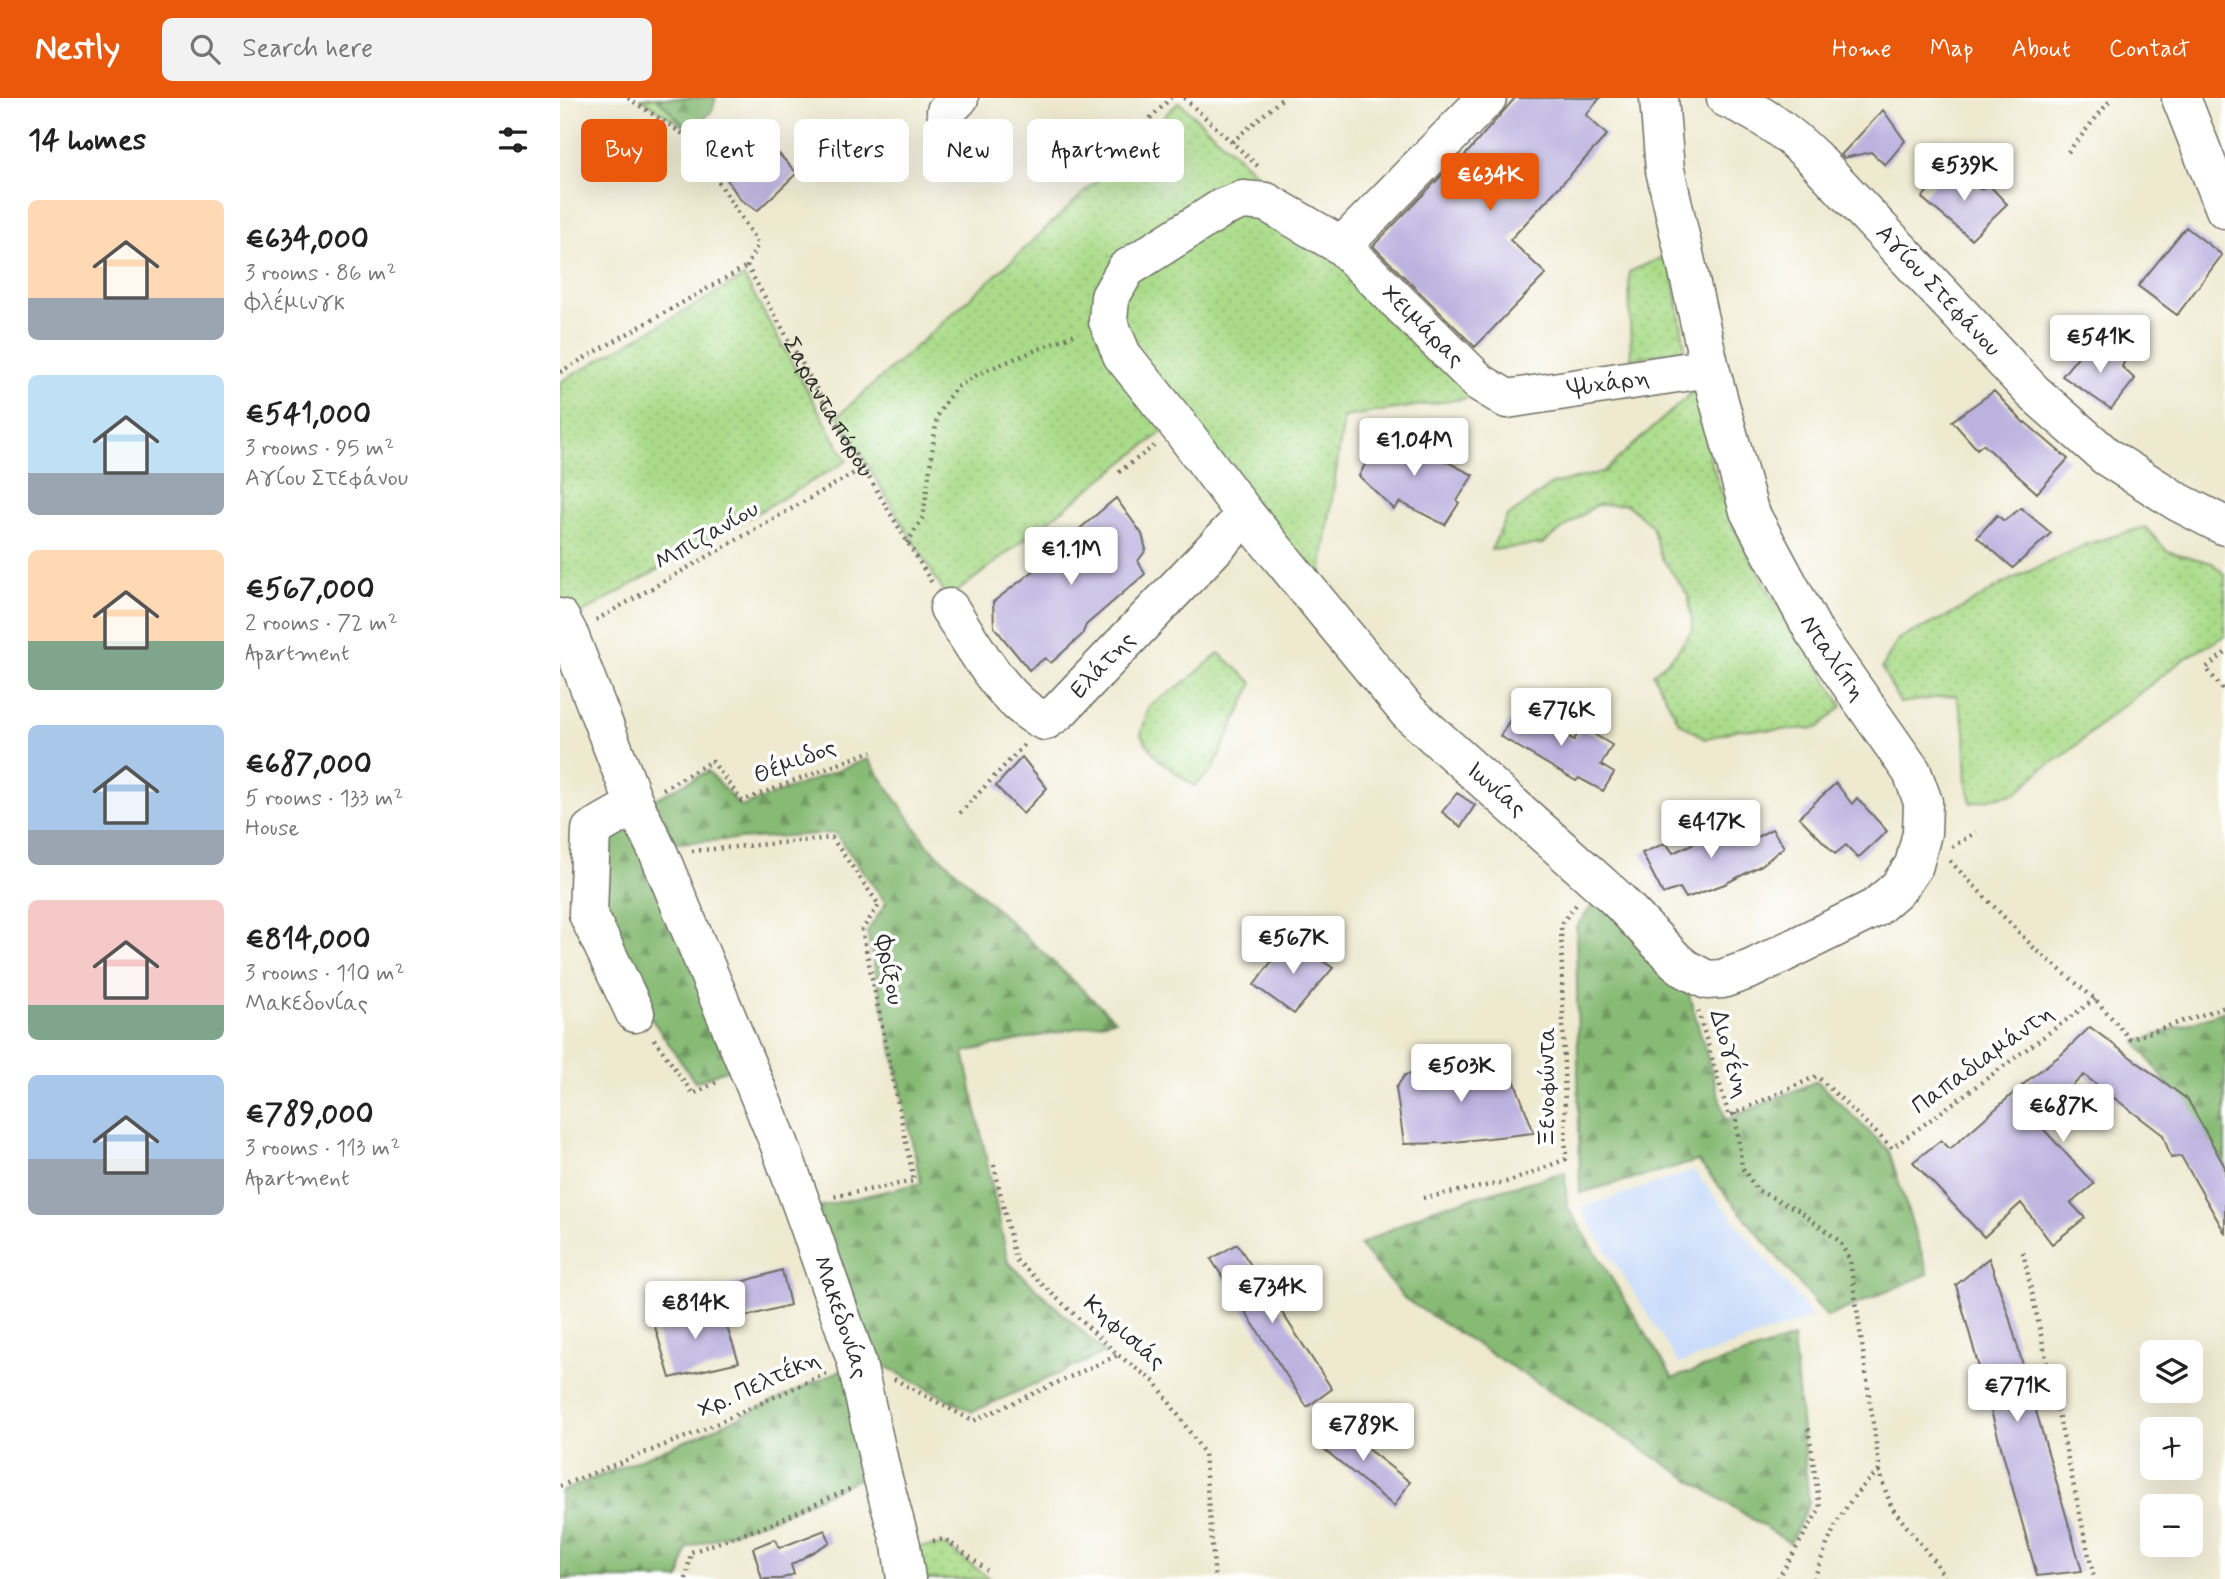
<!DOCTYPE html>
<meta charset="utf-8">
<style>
:root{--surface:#fff;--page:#f2f2f2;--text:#222;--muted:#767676;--accent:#ea580c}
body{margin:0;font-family:Mynerve,sans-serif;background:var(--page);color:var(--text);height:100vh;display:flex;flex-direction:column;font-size:26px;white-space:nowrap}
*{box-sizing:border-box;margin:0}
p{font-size:23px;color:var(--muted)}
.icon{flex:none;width:38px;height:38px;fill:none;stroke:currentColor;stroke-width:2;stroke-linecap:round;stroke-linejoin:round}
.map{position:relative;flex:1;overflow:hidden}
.drawer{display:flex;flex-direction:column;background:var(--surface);width:560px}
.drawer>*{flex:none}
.guide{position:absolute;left:21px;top:21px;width:665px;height:63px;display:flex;gap:14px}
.buttons{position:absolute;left:1580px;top:1242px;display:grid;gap:14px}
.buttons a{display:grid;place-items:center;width:63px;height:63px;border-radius:10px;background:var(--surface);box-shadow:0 7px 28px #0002;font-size:35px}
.price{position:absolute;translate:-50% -60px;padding:0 16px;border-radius:7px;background:#fff;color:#222;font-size:23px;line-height:46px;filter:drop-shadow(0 2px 4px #0008)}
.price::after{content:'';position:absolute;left:50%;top:42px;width:21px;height:16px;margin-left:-10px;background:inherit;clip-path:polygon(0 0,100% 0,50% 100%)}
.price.selected{background:var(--accent);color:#fff}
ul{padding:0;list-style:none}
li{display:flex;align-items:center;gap:21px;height:175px;padding:0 28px}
li span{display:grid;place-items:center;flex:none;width:196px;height:140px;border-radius:10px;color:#555}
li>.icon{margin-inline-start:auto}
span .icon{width:84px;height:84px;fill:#fffc;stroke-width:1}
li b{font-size:30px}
h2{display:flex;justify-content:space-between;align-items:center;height:84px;padding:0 28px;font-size:30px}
.pill{padding:0 24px;border-radius:10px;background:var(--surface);box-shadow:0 7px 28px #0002;font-size:24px;line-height:63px}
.pill.selected{background:var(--accent);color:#fff}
header{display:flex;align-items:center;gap:42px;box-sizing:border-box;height:98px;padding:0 35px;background:var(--accent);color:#fff}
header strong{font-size:33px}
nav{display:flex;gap:38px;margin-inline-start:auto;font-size:24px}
.search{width:490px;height:63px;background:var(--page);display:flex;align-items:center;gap:18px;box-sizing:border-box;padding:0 24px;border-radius:10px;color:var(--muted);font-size:26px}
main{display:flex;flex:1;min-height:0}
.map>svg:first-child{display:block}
.built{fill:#c9dcf9}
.green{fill:url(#green-dots);stroke:#6a835a;stroke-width:2}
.forest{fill:url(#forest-firs);stroke:#597350;stroke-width:2}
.building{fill:#bbb2df}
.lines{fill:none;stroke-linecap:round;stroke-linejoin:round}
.minor-casing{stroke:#6f6e64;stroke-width:41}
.path{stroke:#6f6e64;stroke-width:4.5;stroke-dasharray:2 5;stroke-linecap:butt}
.minor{stroke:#fff;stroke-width:38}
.labels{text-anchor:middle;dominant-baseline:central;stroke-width:7;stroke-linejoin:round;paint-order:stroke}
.street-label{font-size:24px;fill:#2b2b2b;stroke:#fff}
</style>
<header>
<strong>Nestly</strong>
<div class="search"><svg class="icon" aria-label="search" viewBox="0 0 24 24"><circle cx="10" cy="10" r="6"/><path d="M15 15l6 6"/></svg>Search here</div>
<nav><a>Home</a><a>Map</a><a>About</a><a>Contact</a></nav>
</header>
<main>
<section class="drawer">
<h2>14 homes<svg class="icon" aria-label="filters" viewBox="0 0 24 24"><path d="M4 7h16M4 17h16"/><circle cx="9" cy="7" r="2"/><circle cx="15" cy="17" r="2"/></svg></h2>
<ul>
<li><span style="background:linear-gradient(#ffd9b3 70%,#9aa5b1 0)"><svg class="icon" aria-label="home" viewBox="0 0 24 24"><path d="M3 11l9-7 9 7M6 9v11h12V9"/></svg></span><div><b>€634,000</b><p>3 rooms · 86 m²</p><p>Φλέμινγκ</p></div></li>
<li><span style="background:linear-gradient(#bfe0f5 70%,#9aa5b1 0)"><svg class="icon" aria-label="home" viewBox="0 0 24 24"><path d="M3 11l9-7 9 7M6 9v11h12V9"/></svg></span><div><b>€541,000</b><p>3 rooms · 95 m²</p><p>Αγίου Στεφάνου</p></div></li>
<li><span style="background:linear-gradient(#ffd9b3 65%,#7fa58c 0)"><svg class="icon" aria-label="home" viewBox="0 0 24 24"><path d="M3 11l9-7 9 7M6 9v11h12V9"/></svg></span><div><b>€567,000</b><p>2 rooms · 72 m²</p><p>Apartment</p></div></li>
<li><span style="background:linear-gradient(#a9c7e8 75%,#9aa5b1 0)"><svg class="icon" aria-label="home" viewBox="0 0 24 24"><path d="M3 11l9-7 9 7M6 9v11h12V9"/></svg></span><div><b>€687,000</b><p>5 rooms · 133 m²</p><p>House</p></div></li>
<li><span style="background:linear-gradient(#f6c9c9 75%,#7fa58c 0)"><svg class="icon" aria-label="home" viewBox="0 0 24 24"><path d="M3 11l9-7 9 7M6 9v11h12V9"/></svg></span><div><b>€814,000</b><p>3 rooms · 110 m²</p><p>Μακεδονίας</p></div></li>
<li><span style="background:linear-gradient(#a9c7e8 60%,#9aa5b1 0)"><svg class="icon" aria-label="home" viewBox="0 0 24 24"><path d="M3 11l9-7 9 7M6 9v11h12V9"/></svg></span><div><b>€789,000</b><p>3 rooms · 113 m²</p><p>Apartment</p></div></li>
</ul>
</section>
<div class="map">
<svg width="1665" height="1481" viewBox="0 0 1665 1481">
<defs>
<pattern id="green-dots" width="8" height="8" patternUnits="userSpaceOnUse" patternTransform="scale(1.75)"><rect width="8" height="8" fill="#aadb89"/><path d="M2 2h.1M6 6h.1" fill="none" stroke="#92bc76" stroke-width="1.8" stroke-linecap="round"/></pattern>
<pattern id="forest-firs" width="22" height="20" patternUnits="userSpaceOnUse" patternTransform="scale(1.75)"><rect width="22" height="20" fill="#87bb75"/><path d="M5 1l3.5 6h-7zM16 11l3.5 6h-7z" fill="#6f9860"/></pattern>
</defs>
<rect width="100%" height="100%" fill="#fff"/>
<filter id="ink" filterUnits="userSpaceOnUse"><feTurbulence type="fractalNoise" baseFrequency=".0143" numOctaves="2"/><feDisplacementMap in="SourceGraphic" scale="14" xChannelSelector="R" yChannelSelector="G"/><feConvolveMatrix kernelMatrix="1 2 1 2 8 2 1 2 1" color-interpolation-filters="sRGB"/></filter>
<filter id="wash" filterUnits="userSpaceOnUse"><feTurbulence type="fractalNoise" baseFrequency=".00686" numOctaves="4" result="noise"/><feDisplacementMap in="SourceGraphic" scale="28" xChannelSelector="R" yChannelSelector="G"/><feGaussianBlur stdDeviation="1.57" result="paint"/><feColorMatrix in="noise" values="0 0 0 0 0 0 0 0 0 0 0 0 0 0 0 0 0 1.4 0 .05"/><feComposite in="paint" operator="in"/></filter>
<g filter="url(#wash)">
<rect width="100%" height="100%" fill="#eee9cf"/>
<path class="built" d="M1134 1073 1253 1219 1119 1266 1020 1110Z"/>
<path class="green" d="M81 0H97L131 34Z
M619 4 770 144 927 297 784 319 760 483 623 318 388 501 278 318 458 157Z
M1110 156 1125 251 1071 261 1069 174Z
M184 179 287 363 12 521 0 498V284Z
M1136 291 1148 312 1150 361 1174 430 1213 501 1239 535 1282 608 1258 630 1218 632 1179 631 1145 641 1119 624 1093 576 1115 556 1133 531 1128 497 1101 459 1092 428 1066 406 1036 407 982 446 931 452 946 420 992 386 1043 374Z
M1585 429 1607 453 1652 465 1665 477V538L1624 561 1546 621 1509 654 1481 672 1457 695 1411 705 1407 686 1405 631 1396 597 1340 605 1322 570 1338 541 1392 516 1448 483 1487 465 1527 446Z
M659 555 693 585 652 673 634 688 597 660 581 637 589 608 629 581Z
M385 1447 430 1481H355L351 1450Z"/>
<path class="forest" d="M97 0H156L152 13 131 34Z
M308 661 367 746 555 922 404 954 448 1164 545 1255 412 1314 300 1255 249 1111 361 1085 307 834 326 805 275 735 100 746 82 708 148 673 181 709Z
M72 715 181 966 135 984 84 910 36 816 37 735Z
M1037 801 1123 876 1166 1022 1257 983 1329 1053 1368 1176 1267 1219 1138 1063 1020 1095 1016 829Z
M1665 913V1077L1639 1028 1576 944Z
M1005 1074 1007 1108 1113 1280 1233 1240 1249 1405 1230 1445 845 1201 799 1147 872 1111Z
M292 1267 316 1373 214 1420 127 1450 120 1481H0V1394L142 1336Z"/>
<g id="blocks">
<path class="building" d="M955 0H1040L1026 17 1047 37 950 142 986 176 915 249 813 148 885 74 887 78Z
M1323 12 1345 43 1325 67 1311 54 1284 60 1281 57Z
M200 36 237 75 197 113 180 101 166 80 163 65 177 51 180 54Z
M1394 75 1420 91 1429 87 1447 106 1411 141 1362 100 1374 85Z
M1626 129 1662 157 1617 217 1578 188Z
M1528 246 1540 254 1544 250 1565 262 1562 269 1575 281 1551 311 1502 278Z
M1434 293 1464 325 1465 324 1508 361 1477 395 1423 346 1417 351 1392 323Z
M828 334 913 377 897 403 899 405 885 427 840 404 834 411 799 378 819 339 825 342Z
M556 400 582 436 586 452 578 463 585 476 526 527 522 537 491 565 485 560 469 572 434 529 433 504 505 449 503 445Z
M1461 410 1491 435 1453 470 1417 439 1437 417 1444 423Z
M959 608 1014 642 1022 629 1052 647 1041 667 1054 675 1043 693 1019 680 1016 683 940 638Z
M462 659 487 690 463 716 436 688Z
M1276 685 1292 706 1297 700 1327 733 1298 760 1286 747 1275 756 1239 719Z
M897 695 915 707 901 729 882 714Z
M1182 722 1191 742 1212 731 1224 749 1202 767 1165 786 1126 800 1120 790 1103 796 1082 755 1106 745 1113 755Z
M729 840 773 870 734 916 694 887Z
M1530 929 1628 1002 1665 1069V1135L1621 1058 1611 1060 1603 1037 1524 977 1475 1022 1534 1086 1511 1105 1525 1120 1492 1146 1461 1105 1424 1139 1353 1064 1381 1042 1390 1051 1473 978 1502 956Z
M937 961 950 971 974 1035 885 1045 844 1046 836 990 845 977Z
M677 1146 772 1291 747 1309 651 1161Z
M1429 1160 1448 1215 1522 1473 1477 1478 1396 1187Z
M222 1172 230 1207 176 1221 165 1189Z
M159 1206 179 1264 110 1280 93 1222Z
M770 1322 850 1384 834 1408 754 1343Z
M265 1432 270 1444 231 1467 234 1476 221 1481H202L193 1450 215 1441 219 1450Z"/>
</g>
</g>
<g filter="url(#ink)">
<use href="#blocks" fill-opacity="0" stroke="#6f6e64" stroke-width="2"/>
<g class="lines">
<defs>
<g id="minor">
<path id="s2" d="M1099 0 1105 72 1150 270 1189 413 1254 534 1352 674 1363 704 1362 735 1354 767 1338 790 1315 810 1191 871 1162 881 1147 882 1126 871 1116 863 1057 801 848 614 686 417 619 328 562 257 548 223 550 199 566 171 662 110 683 102 706 104 782 148 919 284 947 301 1150 270"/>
<path id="s3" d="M1166 0C1201 15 1226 33 1254 60L1473 294 1547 359 1618 404 1665 428"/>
<path d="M1621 0 1665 111"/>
<path d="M386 13 399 0"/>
<path d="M782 148 927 0"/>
<path id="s4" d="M389 510C414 547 444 606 485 623L498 614 686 417"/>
<path id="s5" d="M0 520 9 537 75 707 99 756 219 1045 246 1119 296 1262 322 1377 341 1447 346 1481"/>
<path d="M75 707 31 732 28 816 75 915"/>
</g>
</defs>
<use href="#minor" class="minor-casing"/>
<g class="path">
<path id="s1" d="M68 0 132 42 198 146 187 168 265 306 372 485"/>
<path d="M624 0 700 70"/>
<path d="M672 44 723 0"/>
<path d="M1508 54 1552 0"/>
<path d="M535 74 611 0"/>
<path d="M0 274 187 168"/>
<path d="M559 374 594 348"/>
<path d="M347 445 363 419 377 319 387 301 397 289 420 275 518 235"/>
<path d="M36 522 303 370"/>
<path d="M1665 555 1646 570 1665 594"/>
<path d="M103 691 152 663 182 703 312 653"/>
<path d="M400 715 464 647"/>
<path d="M1392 749 1416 734"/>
<path d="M132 753 272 740 319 807 302 832 354 1083 272 1099"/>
<path d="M1390 763 1473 849 1535 901 1570 941 1665 909"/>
<path d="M1138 913 1169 1018 1257 978 1332 1050 1535 901"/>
<path d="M94 941 133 996 159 983"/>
<path d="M1175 1015 1182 1069 1197 1092 1240 1113 1261 1129 1279 1143 1290 1162 1321 1381 1332 1410 1375 1464 1385 1481"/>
<path d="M434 1067 455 1161 558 1257 596 1285 644 1355 655 1481"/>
<path d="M863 1100 951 1083 1006 1061 1001 826 1016 807"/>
<path d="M1463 1154 1534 1481"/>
<path d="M334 1281 413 1323 558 1257"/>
<path d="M0 1388 138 1334 267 1275"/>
<path d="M373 1443 385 1441 427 1472"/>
<path d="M126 1481 131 1454 209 1427 292 1390"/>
<path d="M1218 1481 1260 1410 1248 1329"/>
<path d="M1254 1481C1270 1437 1282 1404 1319 1373"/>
</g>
<use href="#minor" class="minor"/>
</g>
</g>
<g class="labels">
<g class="street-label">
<text stroke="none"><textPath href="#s3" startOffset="289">Αγίου Στεφάνου</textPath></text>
<text stroke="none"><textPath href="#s2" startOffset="2384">Χειμάρας</textPath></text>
<text stroke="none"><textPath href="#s2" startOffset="2599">Ψυχάρη</textPath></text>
<text stroke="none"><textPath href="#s1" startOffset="387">Σαρανταπόρου</textPath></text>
<text transform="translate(147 438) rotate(-30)">Μπιζανίου</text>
<text stroke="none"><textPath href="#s2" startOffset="593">Νταλίπη</textPath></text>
<text stroke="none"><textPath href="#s4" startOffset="231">Ελάτης</textPath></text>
<text transform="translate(235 664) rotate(-21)">Θέμιδος</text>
<text transform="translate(936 692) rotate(41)">Ιωνίας</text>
<text transform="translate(329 872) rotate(80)">Φρίξου</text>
<text transform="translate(1169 956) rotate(74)">Διογένη</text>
<text transform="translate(1423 962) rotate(-36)">Παπαδιαμάντη</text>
<text transform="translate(987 989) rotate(-90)">Ξενοφώντα</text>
<text stroke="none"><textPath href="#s5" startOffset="754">Μακεδονίας</textPath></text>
<text transform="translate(564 1235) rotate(41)">Κηφισιάς</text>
<text transform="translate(199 1287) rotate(-24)">Χρ. Πελτέκη</text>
</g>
</g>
</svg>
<div class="buttons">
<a><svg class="icon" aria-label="layers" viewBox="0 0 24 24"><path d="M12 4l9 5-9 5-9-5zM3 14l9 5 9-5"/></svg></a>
<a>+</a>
<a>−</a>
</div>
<b class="price" style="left:1404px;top:105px">€539K</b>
<b class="price selected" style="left:930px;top:115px">€634K</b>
<b class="price" style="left:1540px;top:277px">€541K</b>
<b class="price" style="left:854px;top:380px">€1.04M</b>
<b class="price" style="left:511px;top:489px">€1.1M</b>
<b class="price" style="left:1001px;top:650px">€776K</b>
<b class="price" style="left:1151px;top:762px">€417K</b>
<b class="price" style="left:733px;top:878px">€567K</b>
<b class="price" style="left:901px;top:1006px">€503K</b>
<b class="price" style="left:1503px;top:1046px">€687K</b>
<b class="price" style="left:712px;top:1227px">€734K</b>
<b class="price" style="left:135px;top:1243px">€814K</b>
<b class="price" style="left:1457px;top:1326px">€771K</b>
<b class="price" style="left:803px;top:1365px">€789K</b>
<div class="guide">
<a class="pill selected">Buy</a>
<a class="pill">Rent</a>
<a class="pill">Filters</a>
<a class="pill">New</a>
<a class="pill">Apartment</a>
</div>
</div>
</main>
